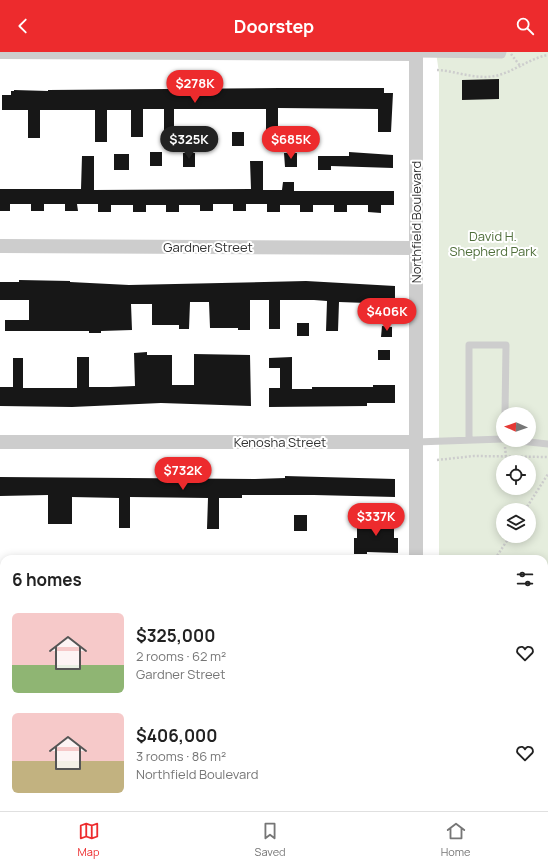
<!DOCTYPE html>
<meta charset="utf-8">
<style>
:root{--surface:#fff;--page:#f2f2f2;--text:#222;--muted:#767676;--line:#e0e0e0;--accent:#ed2b2d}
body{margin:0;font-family:Manrope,sans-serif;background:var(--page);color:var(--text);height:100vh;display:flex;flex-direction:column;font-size:15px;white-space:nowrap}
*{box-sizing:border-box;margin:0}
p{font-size:13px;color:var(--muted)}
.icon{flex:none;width:22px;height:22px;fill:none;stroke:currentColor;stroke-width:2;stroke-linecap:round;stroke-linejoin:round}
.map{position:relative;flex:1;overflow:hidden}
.side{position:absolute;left:0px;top:503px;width:548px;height:256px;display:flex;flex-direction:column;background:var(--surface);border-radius:12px 12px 0 0;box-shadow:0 2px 10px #0003}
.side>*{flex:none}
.needle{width:26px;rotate:272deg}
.fabs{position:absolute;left:496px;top:355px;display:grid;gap:8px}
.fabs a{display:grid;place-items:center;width:40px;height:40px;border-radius:50%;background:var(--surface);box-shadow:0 2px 10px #0003;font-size:20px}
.price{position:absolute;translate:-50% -34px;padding:0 9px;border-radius:14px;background:var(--accent);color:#fff;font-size:13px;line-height:26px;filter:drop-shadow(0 1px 2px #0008)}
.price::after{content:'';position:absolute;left:50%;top:24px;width:12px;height:9px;margin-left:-6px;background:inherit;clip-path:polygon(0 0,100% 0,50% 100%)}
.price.on{background:#222;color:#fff}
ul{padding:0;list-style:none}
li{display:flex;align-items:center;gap:12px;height:100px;padding:0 12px}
li span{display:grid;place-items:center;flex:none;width:112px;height:80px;border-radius:6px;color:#555}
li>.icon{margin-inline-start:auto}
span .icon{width:48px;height:48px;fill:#fffc;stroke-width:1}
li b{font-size:17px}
h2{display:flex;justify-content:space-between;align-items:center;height:48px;padding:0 12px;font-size:17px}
header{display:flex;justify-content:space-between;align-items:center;height:52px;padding:0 12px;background:var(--accent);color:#fff;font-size:18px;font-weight:700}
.tab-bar{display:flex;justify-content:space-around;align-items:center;height:56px;border-top:1px solid var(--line);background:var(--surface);font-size:11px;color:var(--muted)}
.tab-bar a{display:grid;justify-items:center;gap:2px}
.tab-bar .on{color:var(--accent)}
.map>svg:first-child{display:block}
.park{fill:#e5eddd;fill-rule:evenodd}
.building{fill:#171717}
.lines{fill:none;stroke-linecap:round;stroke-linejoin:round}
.path{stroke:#cdcdcd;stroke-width:2.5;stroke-dasharray:2 2;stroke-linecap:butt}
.service{stroke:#cdcdcd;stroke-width:7}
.minor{stroke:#cdcdcd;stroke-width:14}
.labels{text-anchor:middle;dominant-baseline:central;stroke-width:4;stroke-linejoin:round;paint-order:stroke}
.street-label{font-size:13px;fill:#303030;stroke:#fff}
.park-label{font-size:13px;fill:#4f6e3a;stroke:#fff}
</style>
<header><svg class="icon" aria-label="back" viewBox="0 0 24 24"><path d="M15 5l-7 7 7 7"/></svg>Doorstep<svg class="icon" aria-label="search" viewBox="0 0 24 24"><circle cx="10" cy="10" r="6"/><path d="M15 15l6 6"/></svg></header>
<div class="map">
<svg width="548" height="759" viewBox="0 0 548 759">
<rect width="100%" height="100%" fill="#fff"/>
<path class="park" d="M436 0H548V561H544V507H439V21ZM503 362H529V388H503ZM503 410H529V436H503ZM503 458H529V484H503Z"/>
<path class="building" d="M499 27V47L462 48V28Z
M280 36H384V41H393L391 80H378V57L278 56V85H266V57H174V79H164V57H143V85H131V58H107V90H95V58H40V86H28V58H2V43H11V39H14V38L48 39V38Z
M199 79H211V93H199Z
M232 80H244V94H232Z
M300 80H312V94H300Z
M150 100H162V114H150Z
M349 100 393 103V116L331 114V118H318V104H349Z
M183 101H195V115H183Z
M284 101H297V115H285Z
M114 102H129V118H114Z
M82 104H94V138L251 137 250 109H263V138H282L283 130H294V139H394V153H381V161L368 160V153H347V160H334V153H313V160H300V153H280V160H267V152H246V159H233V152H213V159H200V153H179V160H166V153H146V160H133V153H111V160H98V152H77L78 159H65V152H44V159H31V152H10V159H0V137H81Z
M19 228 70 229V230L129 233 306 229 395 234V252L339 250 338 279H326L327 249 314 248H280V277H269V248H250V278H238V276H210L209 250H190L189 277H179V273H152V252H131L132 278 101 279V281H89V279H5V268H29V248H0V230H19Z
M297 271H309V284H297Z
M382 274 392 275V285H381Z
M378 298H390V308H378Z
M147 300V303H172V333H194V302L250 303 251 354 161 351 72 355 0 354V335H13V306H23V336H77V305H89V335H110L135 334 134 301Z
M292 305V337H312V335H373V333H395V351H367V354L269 355V336H280V316H269V306Z
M285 424 395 427V445L314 443H242V446H219V477H207L208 446 130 445V476H119V446L72 445V472H48V443L0 444V425L255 427 285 426Z
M294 463H307V479H294Z
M357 467H394V486H398V501L367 500V502H354V486H357Z"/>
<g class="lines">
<path class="path" d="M511 2 521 15
M437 18C457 19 478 29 499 23 516 18 531 6 548 3
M505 395 506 405
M437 408 474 404 548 405
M525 458 548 422
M495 507 510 484
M0 739H4
M208 755 209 759"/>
<path class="service" d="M416 2 502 3 503 0
M469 387V293H506L505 362
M510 388 548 392
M416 390 503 387
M0 617H4
M0 721H4"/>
<path class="minor" d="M0 0 416 2
M0 194 416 196
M0 390H416
M416 507V0
M0 583H4
M544 584H548
M511 755V759
M328 759V755
M474 759 476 755"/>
</g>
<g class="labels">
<g class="street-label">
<text transform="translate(416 170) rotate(-90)">Northfield Boulevard</text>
<text x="208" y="195">Gardner Street</text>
<text x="280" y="390">Kenosha Street</text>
</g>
<g class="park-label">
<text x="493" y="184">David H.<tspan x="493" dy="15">Shepherd Park</tspan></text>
</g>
</g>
</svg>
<div class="fabs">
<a><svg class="needle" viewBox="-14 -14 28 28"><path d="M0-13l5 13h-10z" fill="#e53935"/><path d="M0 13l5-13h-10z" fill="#767676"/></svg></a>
<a><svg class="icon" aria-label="locate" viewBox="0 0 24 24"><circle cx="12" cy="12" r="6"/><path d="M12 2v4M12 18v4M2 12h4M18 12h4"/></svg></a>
<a><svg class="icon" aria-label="layers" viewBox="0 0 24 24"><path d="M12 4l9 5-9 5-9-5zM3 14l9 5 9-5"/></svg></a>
</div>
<b class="price" style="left:195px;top:52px">$278K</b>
<b class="price on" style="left:189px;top:108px">$325K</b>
<b class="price" style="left:291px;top:108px">$685K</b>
<b class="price" style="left:387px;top:280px">$406K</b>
<b class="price" style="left:183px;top:439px">$732K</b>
<b class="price" style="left:376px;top:485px">$337K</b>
<section class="side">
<h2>6 homes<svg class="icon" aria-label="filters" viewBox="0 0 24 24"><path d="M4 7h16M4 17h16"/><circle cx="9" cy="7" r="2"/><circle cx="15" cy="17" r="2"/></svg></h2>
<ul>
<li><span style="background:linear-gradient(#f6c9c9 65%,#8fb573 0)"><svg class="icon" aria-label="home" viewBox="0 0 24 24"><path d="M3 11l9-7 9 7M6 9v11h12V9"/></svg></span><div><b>$325,000</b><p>2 rooms · 62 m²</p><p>Gardner Street</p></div><svg class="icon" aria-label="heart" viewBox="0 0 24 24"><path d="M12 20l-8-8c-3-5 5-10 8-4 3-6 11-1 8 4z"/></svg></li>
<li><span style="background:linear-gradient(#f6c9c9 60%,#c2b280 0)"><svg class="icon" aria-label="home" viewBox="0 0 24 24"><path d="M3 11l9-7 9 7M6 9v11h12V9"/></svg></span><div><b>$406,000</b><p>3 rooms · 86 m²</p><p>Northfield Boulevard</p></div><svg class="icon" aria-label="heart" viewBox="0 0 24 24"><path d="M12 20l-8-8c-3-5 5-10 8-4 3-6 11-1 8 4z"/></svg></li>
</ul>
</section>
</div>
<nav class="tab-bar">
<a class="on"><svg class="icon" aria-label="map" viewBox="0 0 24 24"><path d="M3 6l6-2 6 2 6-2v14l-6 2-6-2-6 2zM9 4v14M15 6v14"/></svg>Map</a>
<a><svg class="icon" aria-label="saved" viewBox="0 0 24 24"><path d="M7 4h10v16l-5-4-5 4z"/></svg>Saved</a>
<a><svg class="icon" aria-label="home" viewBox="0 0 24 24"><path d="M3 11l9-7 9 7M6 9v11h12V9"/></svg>Home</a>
</nav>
